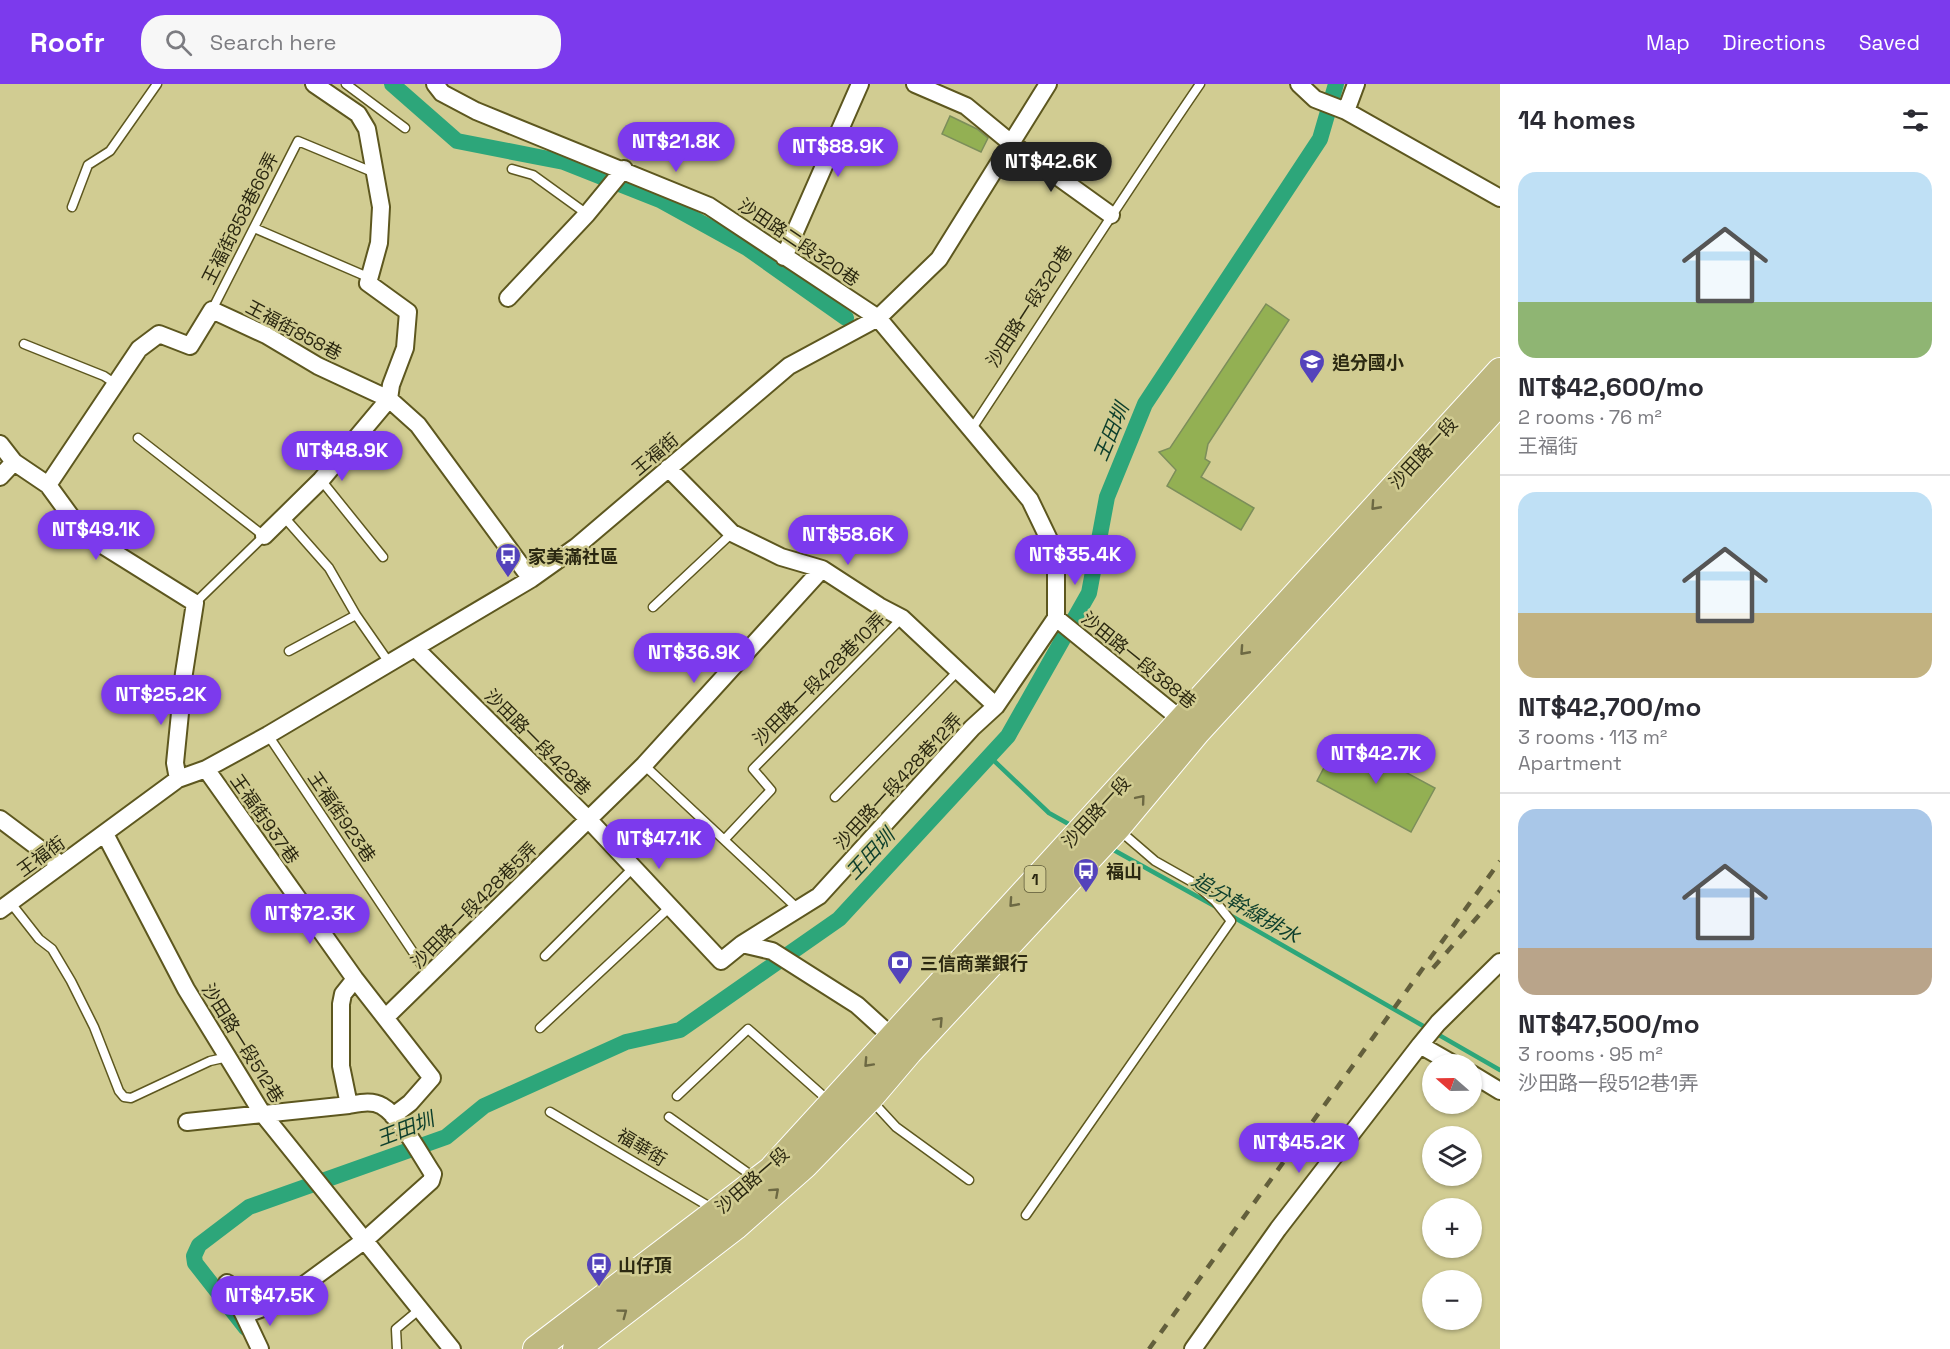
<!DOCTYPE html>
<meta charset="utf-8">
<style>
:root{--surface:#fff;--page:#f7f7f7;--text:#2b2b33;--muted:#7c7c81;--line:#e1e1e2;--accent:#7c3aed}
body{margin:0;font-family:"Space Grotesk","Noto Sans TC",sans-serif;background:var(--page);color:var(--text);height:100vh;display:flex;flex-direction:column;font-size:22px;white-space:nowrap}
*{box-sizing:border-box;margin:0}
p{font-size:20px;color:var(--muted)}
.icon{flex:none;width:33px;height:33px;fill:none;stroke:currentColor;stroke-width:2;stroke-linecap:round;stroke-linejoin:round}
.map{position:relative;flex:1;overflow:hidden}
.drawer{display:flex;flex-direction:column;background:var(--surface);width:450px}
.drawer>*{flex:none}
.needle{width:39px;rotate:290deg}
.fabs{position:absolute;left:1422px;top:970px;display:grid;gap:12px}
.fabs a{display:grid;place-items:center;width:60px;height:60px;border-radius:50%;background:var(--surface);box-shadow:0 2px 4px #0004;font-size:30px}
.price{position:absolute;translate:-50% -51px;padding:0 14px;border-radius:21px;background:var(--accent);color:#fff;font-size:20px;line-height:39px;filter:drop-shadow(0 2px 3px #0008)}
.price::after{content:'';position:absolute;left:50%;top:36px;width:18px;height:14px;margin-left:-9px;background:inherit;clip-path:polygon(0 0,100% 0,50% 100%)}
.price.on{background:#222;color:#fff}
ul{padding:0;list-style:none}
li{display:grid;align-content:center;gap:12px;height:318px;padding:0 18px}
li+li{border-top:2px solid var(--line)}
li span{display:grid;place-items:center;height:186px;border-radius:18px;color:#555}
li>.icon{margin-inline-start:auto}
span .icon{width:108px;height:108px;fill:#fffc;stroke-width:1}
li b{font-size:26px}
h2{display:flex;justify-content:space-between;align-items:center;height:72px;padding:0 18px;font-size:26px}
header{display:flex;align-items:center;gap:36px;box-sizing:border-box;height:84px;padding:0 30px;background:var(--accent);color:#fff}
header strong{font-size:28px}
nav{display:flex;gap:33px;margin-inline-start:auto;font-size:21px}
.search{width:420px;height:54px;background:var(--page);display:flex;align-items:center;gap:15px;box-sizing:border-box;padding:0 21px;border-radius:24px;color:var(--muted);font-size:22px}
main{display:flex;flex:1;min-height:0}
.map>svg:first-child{display:block}
.lines{fill:none;stroke-linecap:round;stroke-linejoin:round}
.stream{stroke:#2da67a;stroke-width:4.5}
.canal{stroke:#2da67a;stroke-width:16}
.building{fill:#93b053;stroke:#7c8e5a;stroke-width:1.5}
.lane-casing{stroke:#5d571f;stroke-width:11}
.street-casing{stroke:#5d571f;stroke-width:20}
.primary-casing{stroke:#fff;stroke-width:28}
.lane{stroke:#fff;stroke-width:8}
.street{stroke:#fff;stroke-width:16}
.primary{stroke:#beb880;stroke-width:26}
.rail{stroke:#635f3c;stroke-width:4.5;stroke-dasharray:10 10;stroke-linecap:butt}
.oneway{stroke:#6d6943}
.labels{text-anchor:middle;dominant-baseline:central;stroke-width:5;stroke-linejoin:round;paint-order:stroke}
.shield{fill:#d1cc92;stroke:#5d5938;stroke-width:1.5}
.shield-label{font-size:16px;font-weight:bold;fill:#2b2811}
.street-label{font-size:18px;fill:#2b2811;stroke:#d1cc92}
.poi-label{font-size:18px;font-weight:bold;fill:#2b2811;stroke:#d1cc92;text-anchor:start}
.water-label{font-size:20px;font-style:italic;fill:#0c3e2c;stroke:#d1cc92}
</style>
<header>
<strong>Roofr</strong>
<div class="search"><svg class="icon" aria-label="search" viewBox="0 0 24 24"><circle cx="10" cy="10" r="6"/><path d="M15 15l6 6"/></svg>Search here</div>
<nav><a>Map</a><a>Directions</a><a>Saved</a></nav>
</header>
<main>
<div class="map">
<svg width="1500" height="1265" viewBox="0 0 1500 1265">
<rect width="100%" height="100%" fill="#d1cc92"/>
<g class="lines">
<path class="stream" d="M989 672 1049 729 1074 743
M1110 764 1218 824
M1228 830 1500 986"/>
<path class="canal" d="M392 0 457 57 564 78 660 116 747 164 846 234
M246 1244 195 1179 194 1172 199 1161 249 1123 446 1053 484 1022 626 958 680 946 839 835 1008 652 1089 509 1107 413 1145 320 1320 55 1336 0"/>
</g>
<path class="building" d="M950 32 977 45 988 54 981 68 942 50Z
M1266 220 1289 236 1208 360 1205 375 1210 378 1201 393 1254 424 1241 446 1167 402 1176 386 1159 368 1170 364Z
M1340 653 1435 704 1411 748 1317 697Z"/>
<g class="lines">
<defs>
<path id="lane" d="M346 0 405 44
M512 85 533 91 587 130
M72 123 88 81 110 67 157 0
M254 144 370 194
M212 226 298 57 375 89
M24 260 104 292 117 301
M971 346C1047 231 1122 114 1200 0
M138 354 264 452 195 519
M321 396 383 473
M284 433 329 484 356 531 390 580
M653 523 732 449
M289 567 356 531
M268 651 429 892
M644 681 798 825
M835 713 958 587
M725 755 771 706 753 685 902 534
M10 818 39 855 52 865 71 897 94 943 119 1007 124 1013 131 1014 210 977 228 973
M545 872 633 784
M540 944 670 823
M677 1012 748 945 829 1017
M872 1017 896 1043 969 1096
M550 1028 715 1126
M669 1033 755 1094
M1026 1131 1231 837 1215 817 1194 799 1155 777 1119 746
M397 1265 396 1245 420 1225"/>
<path id="street" d="M435 0 442 9 476 27 709 122 878 234 1030 416 1056 470V534L1189 642
M915 0 966 22 1011 59 1111 131
M1299 0 1315 15 1346 27 1500 114
M1346 27 1356 0
M784 173 860 0
M508 214 587 130 624 85
M0 360 14 378 48 401 83 449 195 519 184 589 175 679 178 695
M668 384 732 449 781 473 822 485 879 522 902 534 996 622
M0 393 14 378
M48 401 139 265 159 250 190 262 212 226 266 251 318 282 389 315 418 341 531 495
M264 452 321 396 389 315 391 301 405 264 408 228 368 199 379 159 381 123 367 45 358 30 314 0
M415 564 588 735 721 877 742 860 772 867 857 921 900 960
M206 685 355 895 432 994 410 1019 393 1032
M0 735 60 780
M105 750 186 905 262 1029 452 1265
M0 826 178 695 206 685 268 651 531 495 576 463 789 282 878 234 939 175 1048 0
M742 860 819 812 972 644 996 622 1056 534
M386 933 644 681 822 485
M1420 961 1455 981
M1472 990 1500 1007
M187 1038 349 1021 341 982V920L343 910 355 895
M227 1199 244 1231 282 1217 365 1156 431 1097 433 1090C421 1072 400 1032 382 1022 372 1016 360 1019 349 1021
M244 1231 260 1265
M1193 1265 1278 1145 1420 961 1438 939 1500 878"/>
<path id="primary" d="M536 1265 771 1086 1500 287
M576 1265 735 1143 805 1081 869 1015 909 968 1117 744 1197 648 1500 318"/>
</defs>
<use href="#lane" class="lane-casing"/>
<use href="#street" class="street-casing"/>
<use href="#primary" class="primary-casing"/>
<use href="#lane" class="lane"/>
<use href="#street" class="street"/>
<use href="#primary" class="primary"/>
<path class="rail" d="M1433 884 1500 807
M1149 1265 1500 777"/>
</g>
<defs><path id="oneway-chevron" d="M-2-3.5L2.5 0L-2 3.5" fill="none" stroke-width="1.6" stroke-linecap="round" stroke-linejoin="round" transform="scale(1.5)"/></defs>
<g class="oneway">
<use href="#oneway-chevron" transform="translate(1375 422) rotate(132)"/>
<use href="#oneway-chevron" transform="translate(1244 567) rotate(132)"/>
<use href="#oneway-chevron" transform="translate(1141 715) rotate(-50)"/>
<use href="#oneway-chevron" transform="translate(1013 819) rotate(132)"/>
<use href="#oneway-chevron" transform="translate(939 937) rotate(-47)"/>
<use href="#oneway-chevron" transform="translate(868 979) rotate(133)"/>
<use href="#oneway-chevron" transform="translate(775 1108) rotate(-42)"/>
<use href="#oneway-chevron" transform="translate(623 1229) rotate(-37)"/>
</g>
<defs>
<symbol id="school-pin" viewBox="-11 -11 22 30"><path d="M0 17L-7.5 6A9.5 9.5 0 1 1 7.5 6Z" fill="#5443bb" stroke="#d1cc92"/><path d="M0-5L7-2L0 1L-7-2ZM-4 1L0 2.5L4 1V4Q0 6-4 4Z" fill="#fff"/></symbol>
<symbol id="bus-pin" viewBox="-11 -11 22 30"><path d="M0 17L-7.5 6A9.5 9.5 0 1 1 7.5 6Z" fill="#5443bb" stroke="#d1cc92"/><path d="M-5-6H5V4H4V6H2V4H-2V6H-4V4H-5ZM-3.5-4V0h7V-4ZM-3.5 1.2v1.5H-2V1.2ZM2 1.2v1.5H3.5V1.2Z" fill="#fff"/></symbol>
<symbol id="bank-pin" viewBox="-11 -11 22 30"><path d="M0 17L-7.5 6A9.5 9.5 0 1 1 7.5 6Z" fill="#5443bb" stroke="#d1cc92"/><path d="M-6-4H6V4H-6ZM0-2.3a2.3 2.3 0 1 0 0 4.6a2.3 2.3 0 1 0 0-4.6Z" fill="#fff"/></symbol>
</defs>
<g fill-rule="evenodd">
<use href="#school-pin" x="1297" y="263" width="30" height="40"/>
<use href="#bus-pin" x="493" y="457" width="30" height="40"/>
<use href="#bus-pin" x="1071" y="772" width="30" height="40"/>
<use href="#bank-pin" x="885" y="864" width="30" height="40"/>
<use href="#bus-pin" x="584" y="1166" width="30" height="40"/>
</g>
<g class="labels">
<rect class="shield" x="1024.5" y="782" width="21" height="26" rx="4.5"/>
<g class="shield-label">
<text x="1035" y="795">1</text>
</g>
<g class="street-label">
<text transform="translate(240 134) rotate(-63)">王福街858巷66弄</text>
<text transform="translate(799 158) rotate(34)">沙田路二段320巷</text>
<text transform="translate(1029 222) rotate(-57)">沙田路一段320巷</text>
<text transform="translate(294 246) rotate(28)">王福街858巷</text>
<text transform="translate(1423 369) rotate(-47)">沙田路一段</text>
<text transform="translate(655 370) rotate(-40)">王福街</text>
<text transform="translate(1139 576) rotate(39)">沙田路一段388巷</text>
<text transform="translate(819 595) rotate(-45)">沙田路一段428巷10弄</text>
<text transform="translate(538 658) rotate(45)">沙田路一段428巷</text>
<text transform="translate(898 697) rotate(-47)">沙田路一段428巷12弄</text>
<text transform="translate(1096 728) rotate(-47)">沙田路一段</text>
<text transform="translate(342 733) rotate(56)">王福街923巷</text>
<text transform="translate(265 735) rotate(55)">王福街937巷</text>
<text transform="translate(41 772) rotate(-36)">王福街</text>
<text transform="translate(474 821) rotate(-45)">沙田路一段428巷5弄</text>
<text transform="translate(243 959) rotate(58)">沙田路一段512巷</text>
<text transform="translate(642 1063) rotate(31)">福華街</text>
<text transform="translate(752 1096) rotate(-41)">沙田路一段</text>
</g>
<g class="poi-label">
<text x="1332" y="278">追分國小</text>
<text x="528" y="472">家美滿社區</text>
<text x="1106" y="787">福山</text>
<text x="920" y="879">三信商業銀行</text>
<text x="618" y="1181">山仔頂</text>
</g>
<g class="water-label">
<text transform="translate(1111 348) rotate(-67)">王田圳</text>
<text transform="translate(870 770) rotate(-47)">王田圳</text>
<text transform="translate(1246 824) rotate(30)">追分幹線排水</text>
<text transform="translate(405 1045) rotate(-21)">王田圳</text>
</g>
</g>
</svg>
<div class="fabs">
<a><svg class="needle" viewBox="-14 -14 28 28"><path d="M0-13l5 13h-10z" fill="#e53935"/><path d="M0 13l5-13h-10z" fill="#7c7c81"/></svg></a>
<a><svg class="icon" aria-label="layers" viewBox="0 0 24 24"><path d="M12 4l9 5-9 5-9-5zM3 14l9 5 9-5"/></svg></a>
<a>+</a>
<a>−</a>
</div>
<b class="price" style="left:676px;top:89px">NT$21.8K</b>
<b class="price" style="left:838px;top:94px">NT$88.9K</b>
<b class="price on" style="left:1051px;top:109px">NT$42.6K</b>
<b class="price" style="left:342px;top:398px">NT$48.9K</b>
<b class="price" style="left:96px;top:477px">NT$49.1K</b>
<b class="price" style="left:848px;top:482px">NT$58.6K</b>
<b class="price" style="left:1075px;top:502px">NT$35.4K</b>
<b class="price" style="left:694px;top:600px">NT$36.9K</b>
<b class="price" style="left:161px;top:642px">NT$25.2K</b>
<b class="price" style="left:1376px;top:701px">NT$42.7K</b>
<b class="price" style="left:659px;top:786px">NT$47.1K</b>
<b class="price" style="left:310px;top:861px">NT$72.3K</b>
<b class="price" style="left:1299px;top:1090px">NT$45.2K</b>
<b class="price" style="left:270px;top:1243px">NT$47.5K</b>
</div>
<section class="drawer">
<h2>14 homes<svg class="icon" aria-label="filters" viewBox="0 0 24 24"><path d="M4 7h16M4 17h16"/><circle cx="9" cy="7" r="2"/><circle cx="15" cy="17" r="2"/></svg></h2>
<ul>
<li><span style="background:linear-gradient(#bfe0f5 70%,#8fb573 0)"><svg class="icon" aria-label="home" viewBox="0 0 24 24"><path d="M3 11l9-7 9 7M6 9v11h12V9"/></svg></span><div><b>NT$42,600/mo</b><p>2 rooms · 76 m²</p><p>王福街</p></div></li>
<li><span style="background:linear-gradient(#bfe0f5 65%,#c2b280 0)"><svg class="icon" aria-label="home" viewBox="0 0 24 24"><path d="M3 11l9-7 9 7M6 9v11h12V9"/></svg></span><div><b>NT$42,700/mo</b><p>3 rooms · 113 m²</p><p>Apartment</p></div></li>
<li><span style="background:linear-gradient(#a9c7e8 75%,#b9a48a 0)"><svg class="icon" aria-label="home" viewBox="0 0 24 24"><path d="M3 11l9-7 9 7M6 9v11h12V9"/></svg></span><div><b>NT$47,500/mo</b><p>3 rooms · 95 m²</p><p>沙田路一段512巷1弄</p></div></li>
</ul>
</section>
</main>
